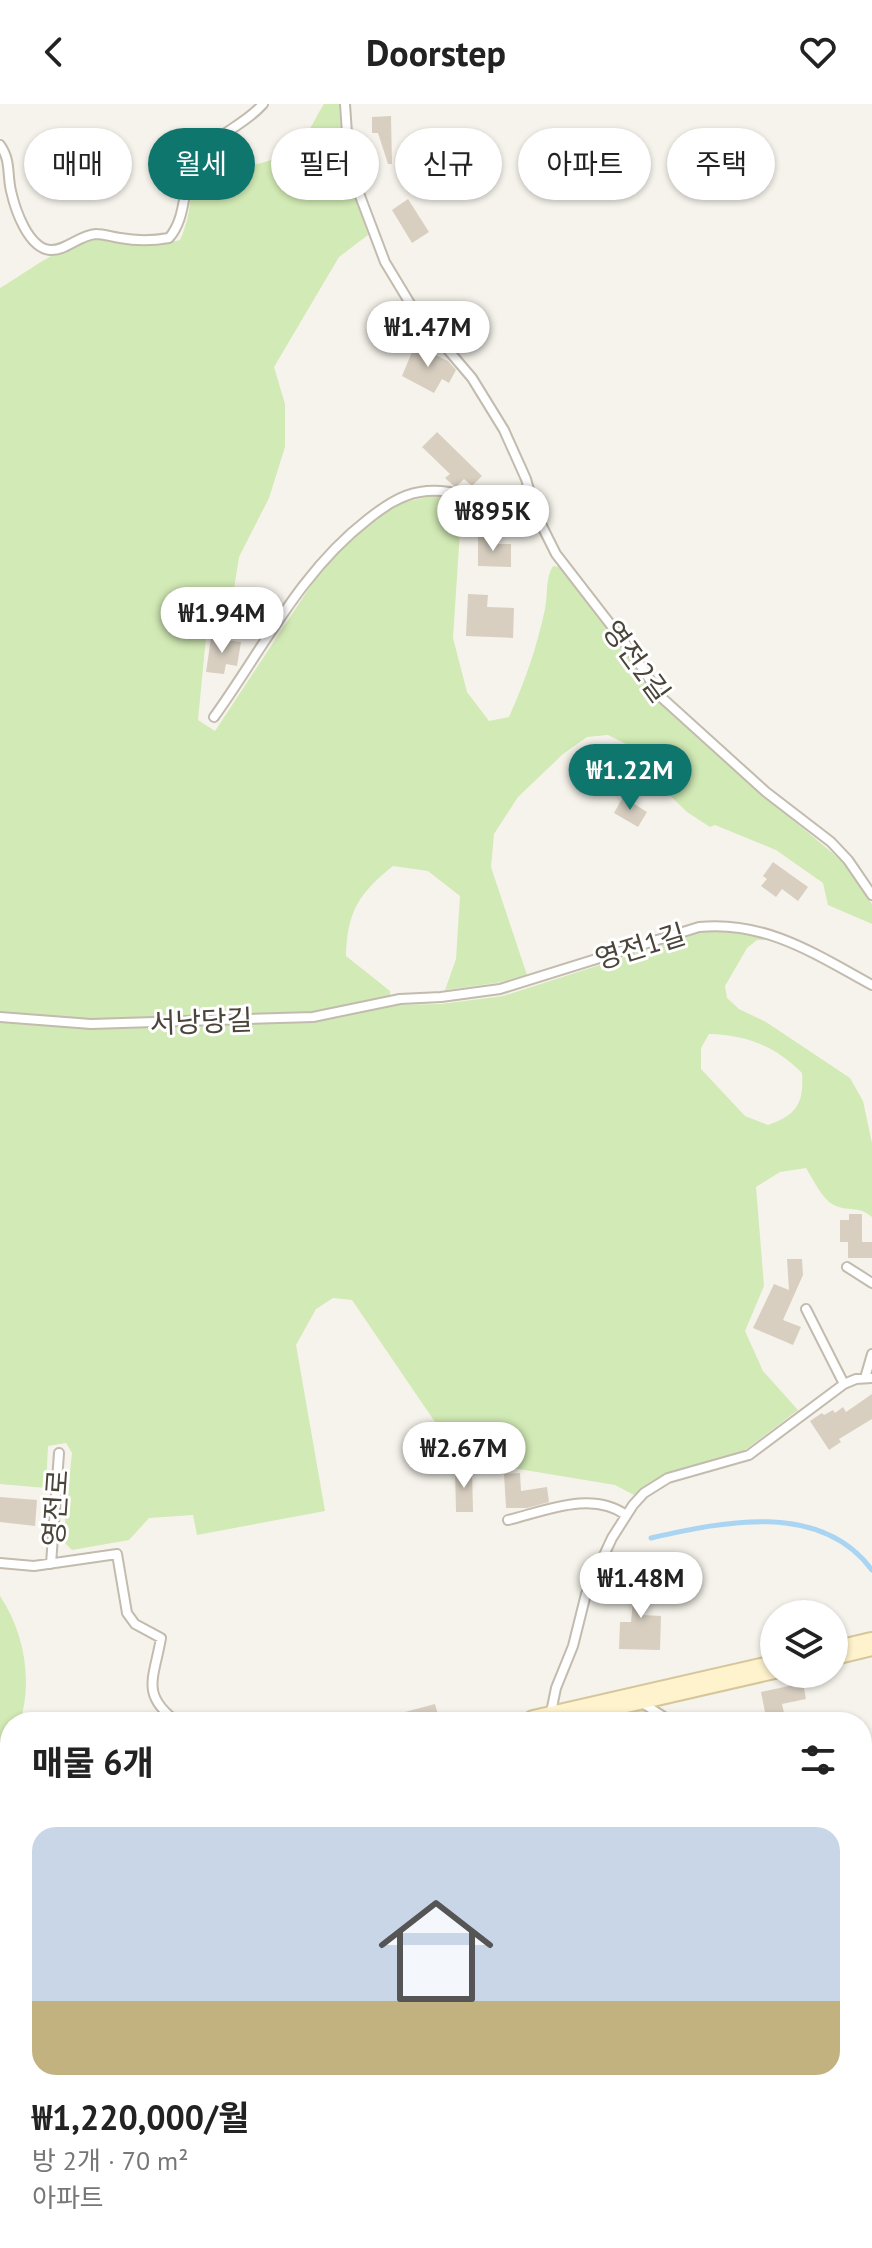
<!DOCTYPE html>
<html lang="ko">
<meta charset="utf-8">
<style>
:root{--surface:#fff;--page:#f6f6f6;--text:#222;--muted:#767676;--accent:#0f766e}
body{margin:0;font-family:"PT Sans","Noto Sans KR",sans-serif;background:var(--page);color:var(--text);height:100vh;display:flex;flex-direction:column;font-size:30px;white-space:nowrap}
*{box-sizing:border-box;margin:0}
p{font-size:26px;color:var(--muted)}
.icon{flex:none;width:44px;height:44px;fill:none;stroke:currentColor;stroke-width:2;stroke-linecap:round;stroke-linejoin:round}
.map{position:relative;flex:1;overflow:hidden}
.drawer{position:absolute;left:0px;top:1608px;width:872px;height:536px;display:flex;flex-direction:column;background:var(--surface);border-radius:32px 32px 0 0;box-shadow:0 2px 6px #0004}
.drawer>*{flex:none}
.banner{position:absolute;left:24px;top:24px;width:824px;height:72px;display:flex;gap:16px}
.fabs{position:absolute;left:760px;top:1496px;display:grid;gap:16px}
.fabs a{display:grid;place-items:center;width:88px;height:88px;border-radius:50%;background:var(--surface);box-shadow:0 2px 6px #0004;font-size:40px}
.price{position:absolute;translate:-50% -68px;padding:0 18px;border-radius:28px;background:#fff;color:#222;font-size:26px;line-height:52px;filter:drop-shadow(0 2px 4px #0008)}
.price::after{content:'';position:absolute;left:50%;top:48px;width:24px;height:18px;margin-left:-12px;background:inherit;clip-path:polygon(0 0,100% 0,50% 100%)}
.price.active{background:var(--accent);color:#fff}
ul{padding:0;list-style:none}
li{display:grid;align-content:center;gap:16px;height:424px;padding:0 32px}
li span{display:grid;place-items:center;height:248px;border-radius:24px;color:#555}
li>.icon{margin-inline-start:auto}
span .icon{width:144px;height:144px;fill:#fffc;stroke-width:1}
li b{font-size:34px}
h2{display:flex;justify-content:space-between;align-items:center;height:96px;padding:0 32px;font-size:34px}
.chip{padding:0 28px;border-radius:36px;background:var(--surface);box-shadow:0 2px 6px #0004;font-size:28px;line-height:72px}
.chip.active{background:var(--accent);color:#fff}
header{display:flex;justify-content:space-between;align-items:center;height:104px;padding:0 32px;background:var(--surface);font-size:36px;font-weight:700}
.map>svg:first-child{display:block}
.green{fill:#d2eab5;fill-rule:evenodd}
.lines{fill:none;stroke-linecap:round;stroke-linejoin:round}
.stream{stroke:#a9d4f2;stroke-width:5}
.building{fill:#d8cfc1}
.lane-casing{stroke:#c2bbae;stroke-width:12}
.secondary-casing{stroke:#d6c79b;stroke-width:26}
.lane{stroke:#fff;stroke-width:8}
.secondary{stroke:#fff3cd;stroke-width:22}
.labels{text-anchor:middle;dominant-baseline:central;stroke-width:6;stroke-linejoin:round;paint-order:stroke}
.street-label{font-size:28px;fill:#4b4439;stroke:#fff}
</style>
<header><svg class="icon" aria-label="back" viewBox="0 0 24 24"><path d="M15 5l-7 7 7 7"/></svg>Doorstep<svg class="icon" aria-label="heart" viewBox="0 0 24 24"><path d="M12 20l-8-8c-3-5 5-10 8-4 3-6 11-1 8 4z"/></svg></header>
<div class="map">
<svg width="872" height="2144" viewBox="0 0 872 2144">
<rect width="100%" height="100%" fill="#f6f3ec"/>
<path class="green" d="M324 0H339C341 45 354 88 368 131L339 153 274 263 285 300V343L269 394 239 453 228 523H207L198 616 215 627 331 451 375 415 401 399 432 392 462 396 453 534 467 588 489 617 509 613C525 577 537 543 545 505 548 491 545 475 553 462L560 463 626 550 657 597 738 670 842 757 872 800V820L828 801 823 779 776 746 715 721 710 723 687 708 658 680 638 646 608 631 587 633 563 650 518 693 494 730 491 763 527 871 496 879 445 886 456 855 460 792 428 767 393 762C359 789 347 808 346 852L390 887V901L441 900 503 892 702 828 733 826 773 836H757L747 844 725 882 727 894 739 905 766 918 850 974 863 997 872 1039V1113C858 1101 848 1108 834 1101 822 1095 813 1075 806 1064L780 1068 756 1083 764 1182 745 1227 763 1267 798 1306 741 1349 666 1369 643 1383 634 1391 615 1381 477 1358 452 1343 352 1196 333 1194 316 1205 296 1241 325 1407 197 1431 193 1411 149 1414 129 1436 72 1446 63 1437 72 1349 66 1339 48 1342 46 1384 0 1380V184C27 168 69 135 100 135 130 134 147 145 180 136 191 114 190 87 197 64 232 64 273 65 300 38 310 28 316 12 324 0ZM709 930C747 931 775 942 802 969 804 999 797 1011 768 1021L745 1012 701 965V944Z
M0 1492C24 1528 33 1576 20 1618H10C10 1637 13 1654 0 1670Z
M644 1602 645 1609 628 1618H575Z
M862 1738 872 1742V2144H548L545 2134H862Z"/>
<g class="lines">
<path class="stream" d="M651 1434C722 1418 820 1396 872 1466"/>
</g>
<path class="building" d="M391 12 392 60H388L378 29H372V13Z
M408 95 429 128 412 139 392 106Z
M415 241 448 257 456 266 449 279 442 275 434 289 402 272Z
M437 328 482 372 472 382 464 375 457 382H454L445 374 450 370 422 343Z
M478 432H498V440H511V463L478 462Z
M468 490 488 491 487 503 514 504 513 534 466 532Z
M211 534 241 538 237 562 226 560 224 570 206 568Z
M623 693 647 708 638 723 614 709Z
M773 758 808 783 798 797 782 785 776 793 761 782 767 775 763 772Z
M849 1110H862V1138H872V1154H848V1138H840V1116H849Z
M787 1155H802L803 1171 783 1216 801 1223 793 1241 753 1224 774 1180 789 1186Z
M872 1290V1315L839 1335 841 1338 829 1346 810 1317 822 1309 824 1311 833 1306 835 1309 843 1303 846 1308Z
M455 1365H472L473 1408H456Z
M520 1369 521 1387 547 1383 549 1398 527 1404H506L504 1370Z
M0 1393 37 1396 35 1422 0 1418Z
M636 1462 650 1464 642 1511 661 1512 660 1546 619 1545 620 1518H631Z
M803 1579 806 1595 782 1600 786 1618H767L761 1588Z
M435 1600 439 1614 422 1618H387L386 1613Z"/>
<g class="lines">
<defs>
<path id="lane" d="M345 0 348 44 357 84 385 158 414 206 472 274 504 326 526 375 536 410 556 450 631 547 661 593 766 688 831 738 848 756 872 791
M0 41C11 56 7 70 11 87 15 105 28 144 50 146 66 147 79 131 96 130 104 130 112 133 120 134 136 137 152 137 169 134 188 112 181 81 196 57 212 31 243 23 263 0
M214 613C263 545 300 468 367 416 382 404 400 391 420 388 460 381 494 407 533 399
M0 913 91 920 313 913 400 895 441 893 500 885 699 823C765 816 817 851 872 881
M847 1163 872 1179
M806 1205 844 1280
M865 1274 872 1250
M508 1416C545 1407 592 1386 626 1411
M0 1459 34 1462 117 1450 127 1509 135 1520 161 1534C154 1575 140 1590 177 1618
M51 1460 59 1349
M639 1597 672 1618
M550 1613 556 1584 573 1542 586 1490 612 1434 633 1401 644 1389 668 1374 749 1351 844 1280 856 1275 872 1274
M0 1873 10 1874
M203 2134 207 2140 247 2134
M260 2134 262 2144
M429 2134 432 2144"/>
<path id="secondary" d="M834 1549 872 1540
M534 1618 774 1563
M0 2108 10 2097"/>
</defs>
<use href="#lane" class="lane-casing"/>
<use href="#secondary" class="secondary-casing"/>
<use href="#lane" class="lane"/>
<use href="#secondary" class="secondary"/>
</g>
<g class="labels">
<g class="street-label">
<text transform="translate(637 557) rotate(54)">영전2길</text>
<text transform="translate(640 842) rotate(-17)">영전1길</text>
<text transform="translate(201 917) rotate(-2)">서낭당길</text>
<text transform="translate(55 1404) rotate(-86)">영전로</text>
</g>
</g>
</svg>
<div class="fabs">
<a><svg class="icon" aria-label="layers" viewBox="0 0 24 24"><path d="M12 4l9 5-9 5-9-5zM3 14l9 5 9-5"/></svg></a>
</div>
<b class="price" style="left:428px;top:265px">₩1.47M</b>
<b class="price" style="left:493px;top:449px">₩895K</b>
<b class="price" style="left:222px;top:551px">₩1.94M</b>
<b class="price active" style="left:630px;top:708px">₩1.22M</b>
<b class="price" style="left:464px;top:1386px">₩2.67M</b>
<b class="price" style="left:641px;top:1516px">₩1.48M</b>
<div class="banner">
<a class="chip">매매</a>
<a class="chip active">월세</a>
<a class="chip">필터</a>
<a class="chip">신규</a>
<a class="chip">아파트</a>
<a class="chip">주택</a>
</div>
<section class="drawer">
<h2>매물 6개<svg class="icon" aria-label="filters" viewBox="0 0 24 24"><path d="M4 7h16M4 17h16"/><circle cx="9" cy="7" r="2"/><circle cx="15" cy="17" r="2"/></svg></h2>
<ul>
<li><span style="background:linear-gradient(#c9d6e8 70%,#c2b280 0)"><svg class="icon" aria-label="home" viewBox="0 0 24 24"><path d="M3 11l9-7 9 7M6 9v11h12V9"/></svg></span><div><b>₩1,220,000/월</b><p>방 2개 · 70 m²</p><p>아파트</p></div></li>
</ul>
</section>
</div>
